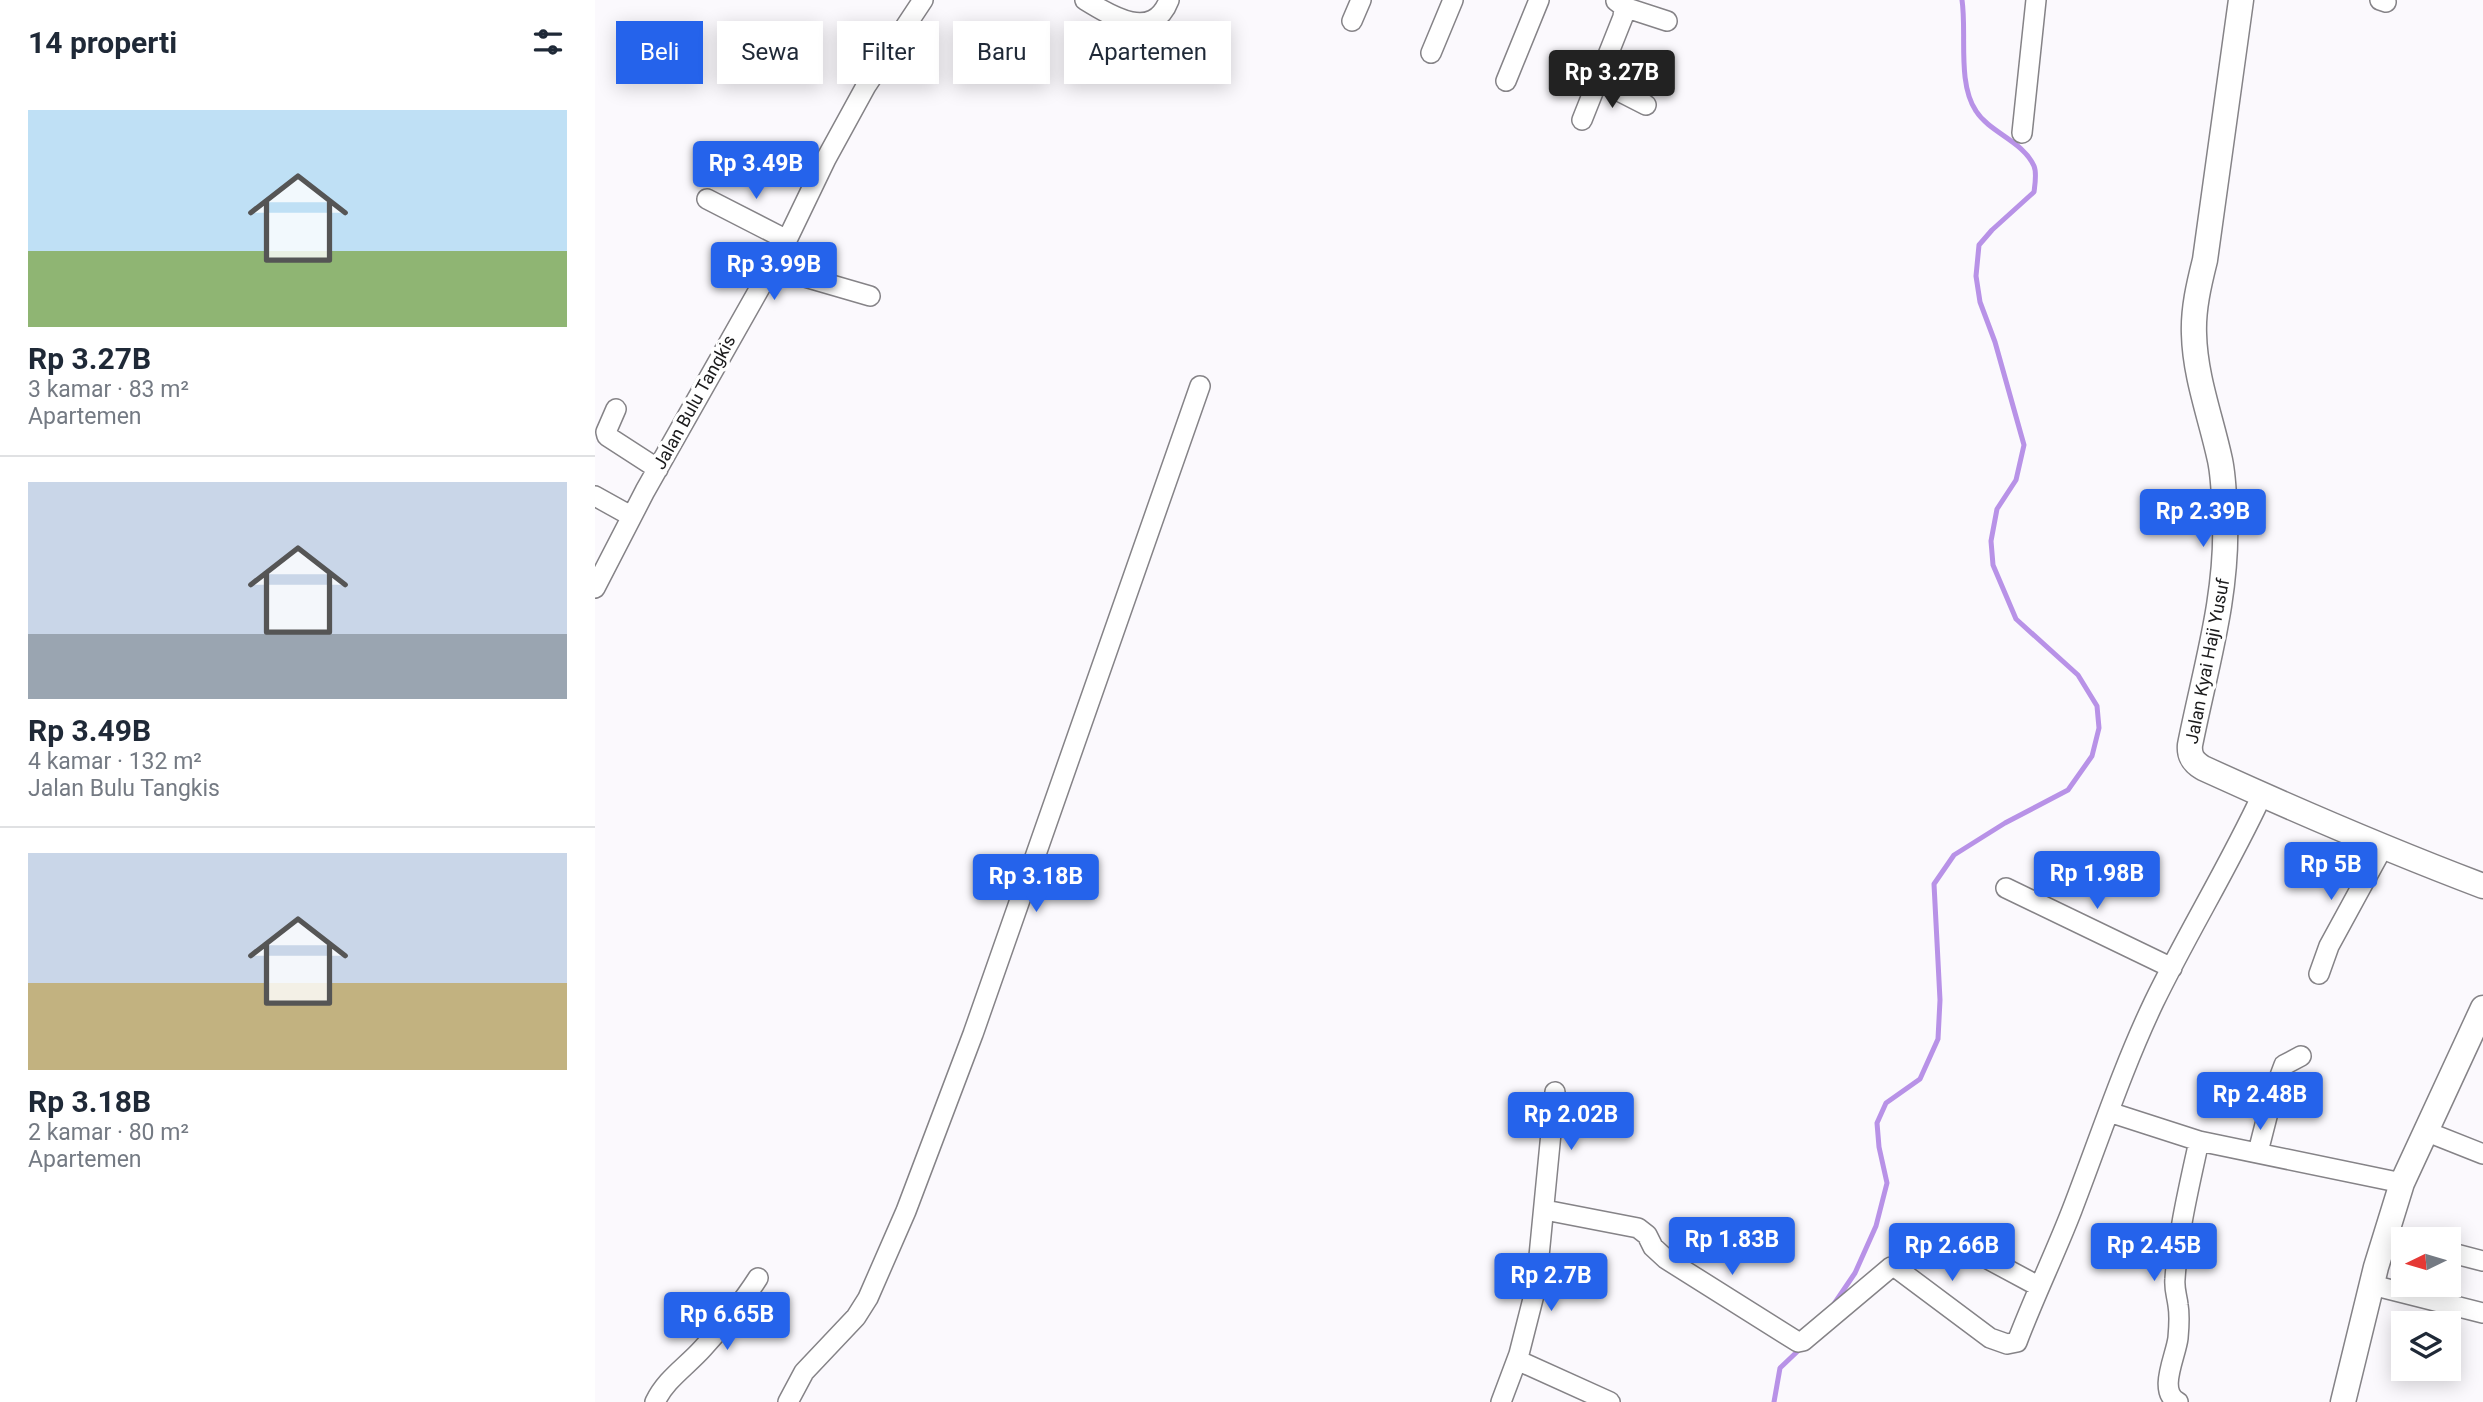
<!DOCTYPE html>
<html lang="id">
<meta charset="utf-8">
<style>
:root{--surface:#fff;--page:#f2f2f3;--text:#1f2937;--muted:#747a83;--line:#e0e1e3;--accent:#2563eb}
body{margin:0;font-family:Roboto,sans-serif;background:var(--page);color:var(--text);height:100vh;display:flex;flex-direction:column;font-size:26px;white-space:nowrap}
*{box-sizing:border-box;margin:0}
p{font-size:23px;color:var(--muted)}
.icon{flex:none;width:38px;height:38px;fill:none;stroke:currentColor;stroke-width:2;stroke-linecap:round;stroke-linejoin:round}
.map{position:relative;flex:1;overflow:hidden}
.sheet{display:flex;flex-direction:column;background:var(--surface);width:595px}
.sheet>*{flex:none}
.hud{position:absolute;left:21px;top:21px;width:665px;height:63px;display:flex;gap:14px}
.needle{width:46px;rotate:265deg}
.fabs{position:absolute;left:1796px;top:1227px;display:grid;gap:14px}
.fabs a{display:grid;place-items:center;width:70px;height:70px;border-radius:0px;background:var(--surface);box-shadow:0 4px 18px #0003;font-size:35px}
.price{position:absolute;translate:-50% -60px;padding:0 16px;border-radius:7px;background:var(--accent);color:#fff;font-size:23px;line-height:46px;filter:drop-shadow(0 2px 4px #0008)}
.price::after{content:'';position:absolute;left:50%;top:42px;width:21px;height:16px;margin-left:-10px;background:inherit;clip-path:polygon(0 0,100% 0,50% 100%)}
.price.on{background:#222;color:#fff}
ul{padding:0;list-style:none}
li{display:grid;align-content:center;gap:14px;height:371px;padding:0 28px}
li+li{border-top:2px solid var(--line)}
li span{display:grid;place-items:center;height:217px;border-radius:0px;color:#555}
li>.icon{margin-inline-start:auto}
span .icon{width:126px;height:126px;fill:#fffc;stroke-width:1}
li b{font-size:30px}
h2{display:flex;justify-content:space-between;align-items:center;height:84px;padding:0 28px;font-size:30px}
.pill{padding:0 24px;border-radius:0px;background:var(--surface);box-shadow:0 4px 18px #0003;font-size:24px;line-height:63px}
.pill.on{background:var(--accent);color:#fff}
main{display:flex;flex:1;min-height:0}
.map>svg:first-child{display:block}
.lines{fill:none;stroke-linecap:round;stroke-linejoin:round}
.stream{stroke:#b892e7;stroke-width:5}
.minor-casing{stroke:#858387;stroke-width:22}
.tertiary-casing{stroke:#858387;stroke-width:27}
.minor{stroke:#fff;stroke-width:19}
.tertiary{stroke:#fff;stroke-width:24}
.labels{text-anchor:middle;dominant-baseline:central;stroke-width:7;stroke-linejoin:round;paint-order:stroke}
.street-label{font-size:18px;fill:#1b1b1c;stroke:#fff}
</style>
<main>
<section class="sheet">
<h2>14 properti<svg class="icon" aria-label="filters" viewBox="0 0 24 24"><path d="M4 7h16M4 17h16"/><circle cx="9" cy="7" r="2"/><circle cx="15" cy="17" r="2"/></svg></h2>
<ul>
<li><span style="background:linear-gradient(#bfe0f5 65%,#8fb573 0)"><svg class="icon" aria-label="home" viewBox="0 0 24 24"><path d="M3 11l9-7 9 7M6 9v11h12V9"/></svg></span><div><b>Rp 3.27B</b><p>3 kamar · 83 m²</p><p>Apartemen</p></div></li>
<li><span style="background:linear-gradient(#c9d6e8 70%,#9aa5b1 0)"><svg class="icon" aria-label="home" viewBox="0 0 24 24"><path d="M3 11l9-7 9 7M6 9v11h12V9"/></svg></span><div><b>Rp 3.49B</b><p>4 kamar · 132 m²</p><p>Jalan Bulu Tangkis</p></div></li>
<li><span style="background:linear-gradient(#c9d6e8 60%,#c2b280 0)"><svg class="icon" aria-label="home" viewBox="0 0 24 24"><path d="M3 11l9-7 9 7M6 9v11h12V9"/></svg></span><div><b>Rp 3.18B</b><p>2 kamar · 80 m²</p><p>Apartemen</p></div></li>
</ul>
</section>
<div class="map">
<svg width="1888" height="1402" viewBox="0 0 1888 1402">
<rect width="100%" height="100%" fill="#fbf9fd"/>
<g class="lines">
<path class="stream" d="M1239 1304 1260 1273 1281 1226 1292 1183 1284 1147 1282 1123 1291 1103 1325 1079 1343 1039 1345 1000 1339 884 1359 855 1410 823 1473 790 1497 756 1504 728 1502 706 1483 675 1421 619 1398 565 1396 541 1402 509 1421 480 1429 445 1400 342 1385 302 1381 276 1384 245 1397 230 1439 192C1440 184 1442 173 1439 166 1428 141 1395 133 1381 111 1362 83 1372 33 1367 0
M1179 1402 1185 1368 1206 1348"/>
<defs>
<path id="minor" d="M490 0C516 16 558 42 574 0
M1785 0 1791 2
M1021 1 1029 7 1072 21
M757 21 766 0
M836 53 858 0
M1002 80 1051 105
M911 81 944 0
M987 120 1028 17 1029 7
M1427 133 1441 0
M112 199 192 240
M175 267 275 296
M21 409 11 432 12 436 63 469
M0 496 36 516
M0 588 50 491 192 240 231 159 271 86 328 0
M1411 888 1577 968
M1724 974 1734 946 1788 847
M1514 1112 1604 1141 1807 1183
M1830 1131 1888 1154
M1663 1152 1677 1097 1689 1065 1706 1056
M950 1210 1043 1228 1052 1235 1058 1247 1071 1259 1203 1342 1208 1341 1296 1267H1300L1395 1338 1412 1344 1422 1342C1439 1297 1460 1254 1477 1210 1504 1140 1527 1069 1559 1002 1593 932 1634 866 1667 795
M1790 1237 1808 1242
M1378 1251 1443 1286
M1853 1252 1888 1261
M1777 1285 1888 1313
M922 1360 1015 1402
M60 1402C71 1379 91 1367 108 1348 128 1326 147 1303 163 1278
M193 1402 209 1372 261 1317 273 1298 311 1211 378 1034 605 386
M906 1402 924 1354 941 1287 960 1092
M1583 1402C1562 1392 1581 1356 1583 1338 1584 1327 1585 1316 1583 1305 1582 1296 1579 1289 1580 1279 1583 1232 1594 1187 1604 1141"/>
<path id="tertiary" d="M1646 0 1610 260C1604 284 1598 309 1599 334 1600 377 1616 418 1625 460 1629 479 1629 499 1630 518 1633 597 1610 669 1595 745 1594 756 1598 762 1608 768 1700 810 1793 850 1888 886
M1748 1402 1781 1267 1807 1183 1888 1008"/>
</defs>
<use href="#minor" class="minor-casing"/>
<use href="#tertiary" class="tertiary-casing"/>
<use href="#minor" class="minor"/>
<use href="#tertiary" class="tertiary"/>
</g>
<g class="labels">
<g class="street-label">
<text transform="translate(99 402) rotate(-61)">Jalan Bulu Tangkis</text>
<text transform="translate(1612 661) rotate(-79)">Jalan Kyai Haji Yusuf</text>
</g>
</g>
</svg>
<div class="fabs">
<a><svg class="needle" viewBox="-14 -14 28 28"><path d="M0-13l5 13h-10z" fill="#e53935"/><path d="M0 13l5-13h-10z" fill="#747a83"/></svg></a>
<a><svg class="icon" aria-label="layers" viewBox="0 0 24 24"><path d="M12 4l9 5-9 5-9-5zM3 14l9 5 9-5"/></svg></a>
</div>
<b class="price on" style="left:1017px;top:110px">Rp 3.27B</b>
<b class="price" style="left:161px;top:201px">Rp 3.49B</b>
<b class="price" style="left:179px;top:302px">Rp 3.99B</b>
<b class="price" style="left:1608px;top:549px">Rp 2.39B</b>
<b class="price" style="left:1736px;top:902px">Rp 5B</b>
<b class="price" style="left:1502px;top:911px">Rp 1.98B</b>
<b class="price" style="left:441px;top:914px">Rp 3.18B</b>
<b class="price" style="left:1665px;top:1132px">Rp 2.48B</b>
<b class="price" style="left:976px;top:1152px">Rp 2.02B</b>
<b class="price" style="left:1137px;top:1277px">Rp 1.83B</b>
<b class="price" style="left:1357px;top:1283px">Rp 2.66B</b>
<b class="price" style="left:1559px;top:1283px">Rp 2.45B</b>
<b class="price" style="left:956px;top:1313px">Rp 2.7B</b>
<b class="price" style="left:132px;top:1352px">Rp 6.65B</b>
<div class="hud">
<a class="pill on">Beli</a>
<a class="pill">Sewa</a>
<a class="pill">Filter</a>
<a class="pill">Baru</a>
<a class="pill">Apartemen</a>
</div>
</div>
</main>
